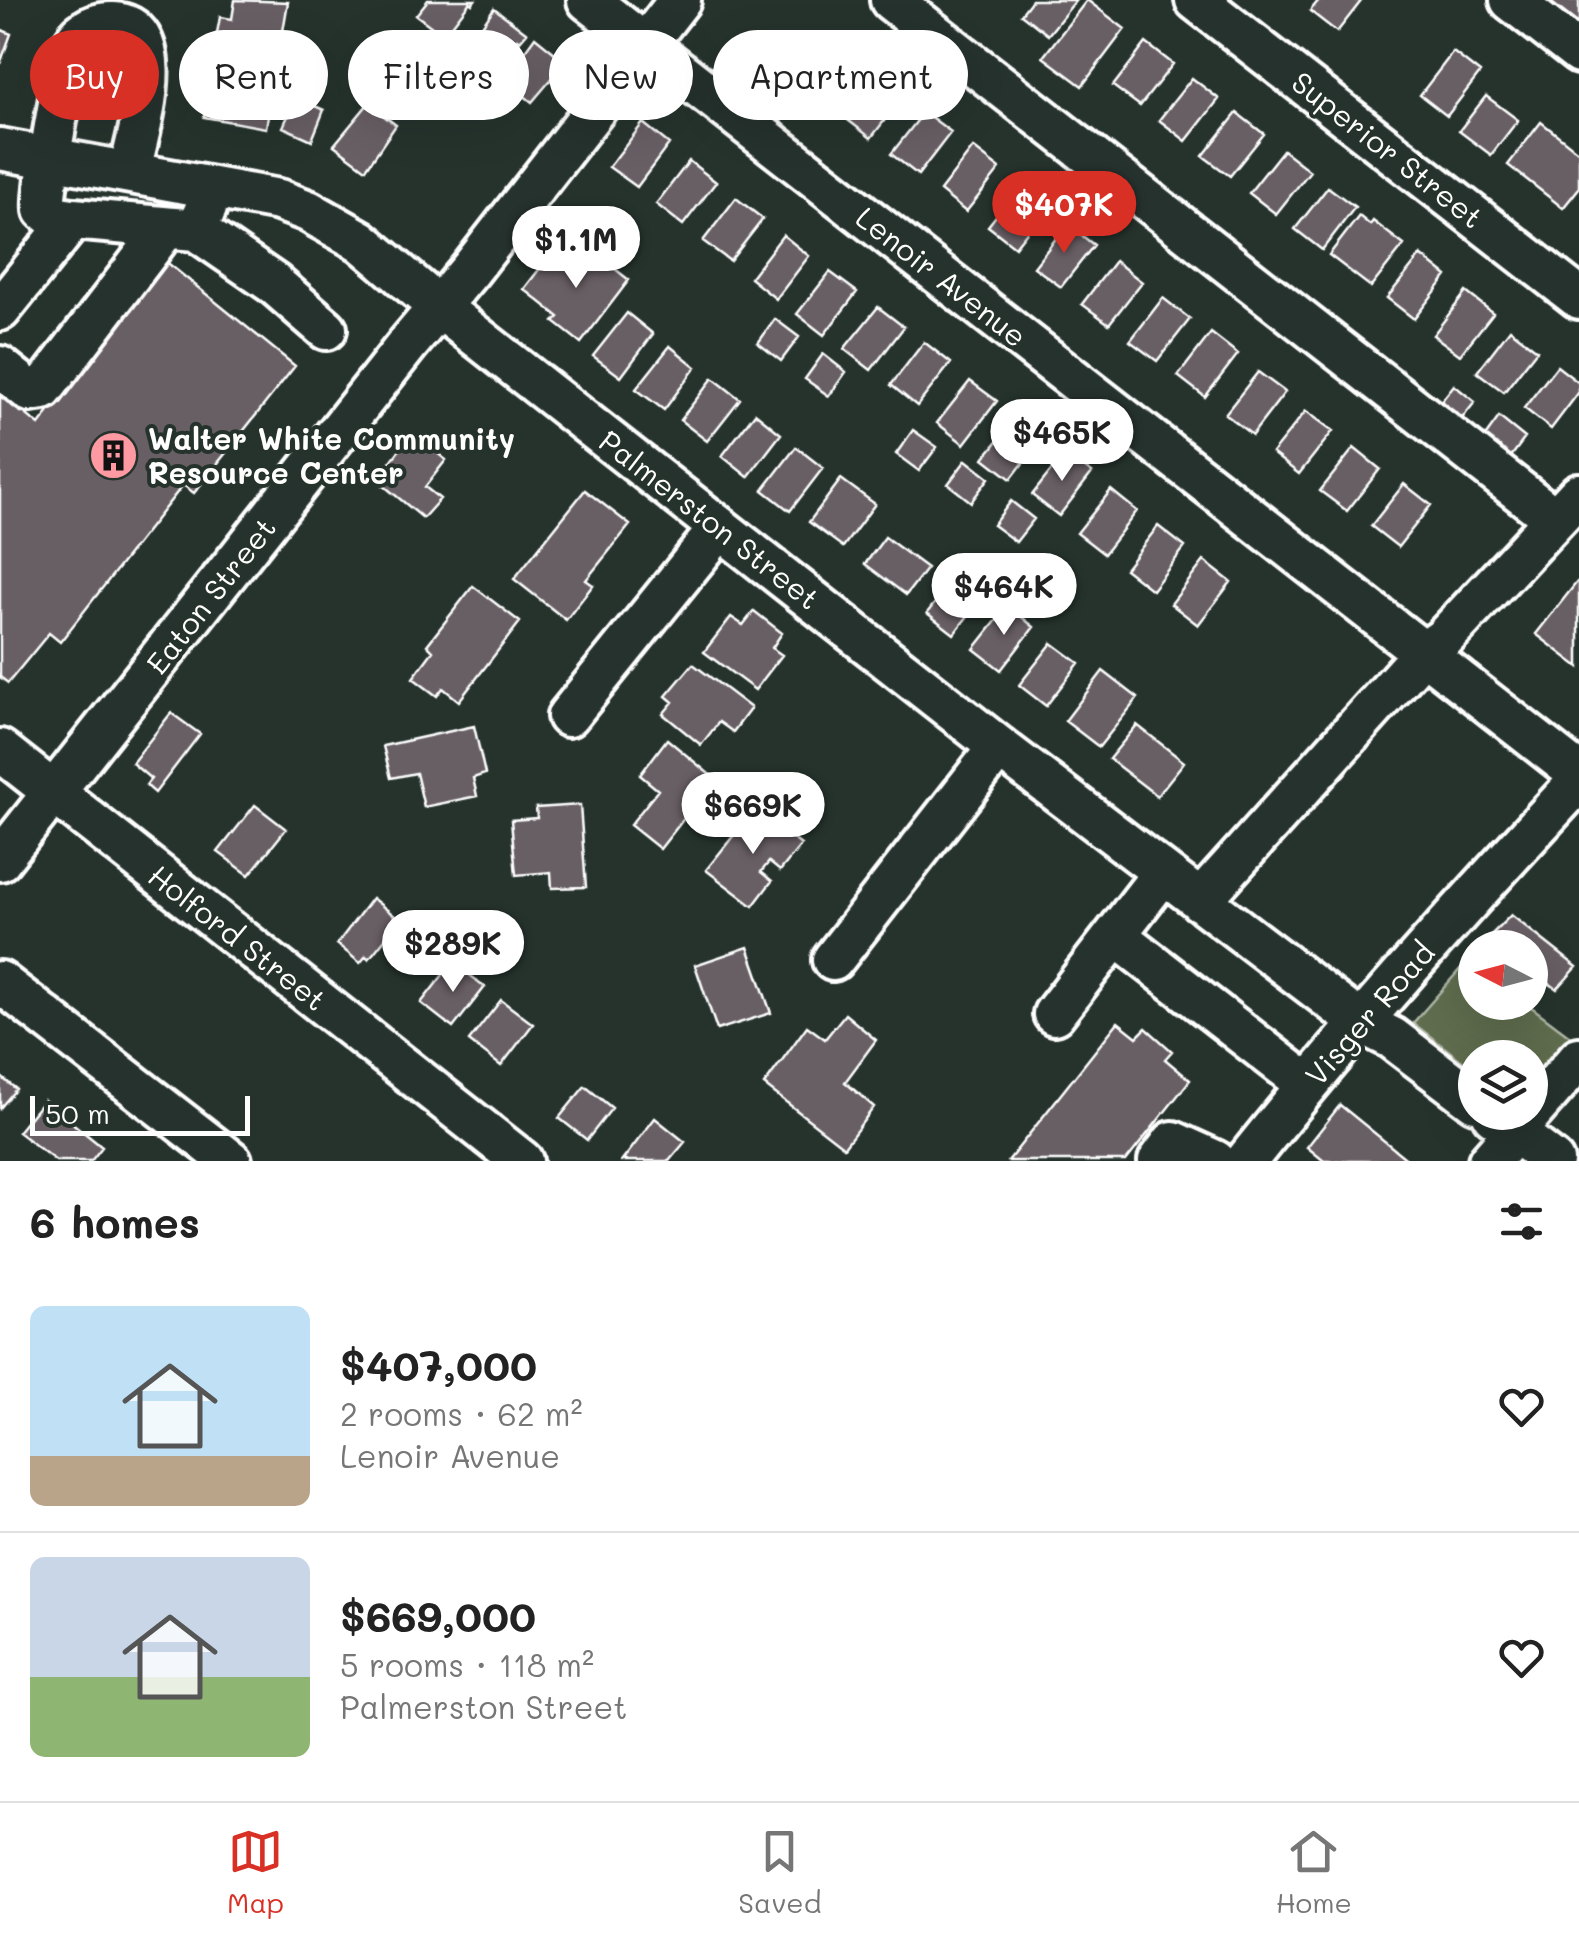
<!DOCTYPE html>
<meta charset="utf-8">
<style>
:root{--surface:#fff;--page:#f2f2f2;--text:#222;--muted:#767676;--line:#e0e0e0;--accent:#d93025}
body{margin:0;font-family:Mali,sans-serif;background:var(--page);color:var(--text);height:100vh;display:flex;flex-direction:column;font-size:38px;white-space:nowrap}
*{box-sizing:border-box;margin:0}
p{font-size:32px;color:var(--muted)}
.icon{flex:none;width:55px;height:55px;fill:none;stroke:currentColor;stroke-width:2;stroke-linecap:round;stroke-linejoin:round}
.map{position:relative;height:1161px;overflow:hidden}
.side{display:flex;flex-direction:column;background:var(--surface);flex:1}
.side>*{flex:none}
.top-card{position:absolute;left:30px;top:30px;width:1000px;height:90px;display:flex;gap:20px}
.needle{width:65px;rotate:276deg}
.fabs{position:absolute;left:1458px;top:930px;display:grid;gap:20px}
.fabs a{display:grid;place-items:center;width:90px;height:90px;border-radius:50%;background:var(--surface);box-shadow:0 10px 40px #0002;font-size:50px}
.scale{position:absolute;left:30px;bottom:25px;width:220px;box-sizing:border-box;padding-left:10px;border:5px solid #fff;border-top:0;font-size:28px;line-height:35px;white-space:nowrap;color:#fff;-webkit-text-stroke:8px #26332d;paint-order:stroke}
.price{position:absolute;translate:-50% -85px;padding:0 22px;border-radius:35px;background:#fff;color:#222;font-size:32px;line-height:65px;filter:drop-shadow(0 2px 5px #0008)}
.price::after{content:'';position:absolute;left:50%;top:60px;width:30px;height:22px;margin-left:-15px;background:inherit;clip-path:polygon(0 0,100% 0,50% 100%)}
.price.current{background:var(--accent);color:#fff}
ul{padding:0;list-style:none}
li{display:flex;align-items:center;gap:30px;height:250px;padding:0 30px}
li+li{border-top:2px solid var(--line)}
li span{display:grid;place-items:center;flex:none;width:280px;height:200px;border-radius:15px;color:#555}
li>.icon{margin-inline-start:auto}
span .icon{width:120px;height:120px;fill:#fffc;stroke-width:1}
li b{font-size:42px}
h2{display:flex;justify-content:space-between;align-items:center;height:120px;padding:0 30px;font-size:42px}
.tag{padding:0 35px;border-radius:45px;background:var(--surface);box-shadow:0 10px 40px #0002;font-size:35px;line-height:90px}
.tag.current{background:var(--accent);color:#fff}
.dock{display:flex;justify-content:space-around;align-items:center;height:140px;border-top:2px solid var(--line);background:var(--surface);font-size:28px;color:var(--muted)}
.dock a{display:grid;justify-items:center;gap:5px}
.dock .current{color:var(--accent)}
.map>svg:first-child{display:block}
.green{fill:#5f6c4d;stroke:#afb6a6;stroke-width:2.5}
.building{fill:#675e65;stroke:#fff;stroke-width:2.5}
.lines{fill:none;stroke-linecap:round;stroke-linejoin:round}
.minor-casing{stroke:#fff;stroke-width:48}
.minor{stroke:#26332d;stroke-width:40}
.labels{text-anchor:middle;dominant-baseline:central;stroke-width:8;stroke-linejoin:round;paint-order:stroke}
.street-label{font-size:30px;fill:#fff;stroke:#26332d}
.poi-label{font-size:30px;font-weight:bold;fill:#fff;stroke:#26332d;text-anchor:start}
</style>
<div class="map">
<svg width="1579" height="1161" viewBox="0 0 1579 1161">
<rect width="100%" height="100%" fill="#26332d"/>
<filter id="ink" filterUnits="userSpaceOnUse"><feTurbulence type="fractalNoise" baseFrequency=".01" numOctaves="2"/><feDisplacementMap in="SourceGraphic" scale="20" xChannelSelector="R" yChannelSelector="G"/><feConvolveMatrix kernelMatrix="1 2 1 2 8 2 1 2 1" color-interpolation-filters="sRGB"/></filter>
<g filter="url(#ink)">
<path class="green" d="M1469 959 1475 964V1002L1526 1003 1570 1036 1530 1086V1058H1475V1071L1413 1023Z"/>
<path class="building" d="M235 0 288 2 282 37 297 40 292 69 213 54 220 17 232 19Z
M428 0H475L472 4 470 2 444 36 416 15Z
M1032 0H1076L1048 35 1021 14Z
M1087 0 1125 29 1082 86 1043 57Z
M1319 0H1362L1337 32 1310 11Z
M1539 0H1579V31Z
M494 8 527 33 520 41 517 39 492 73 464 52Z
M0 29 11 34 0 64Z
M535 37 566 62 532 102 504 80Z
M1146 43 1173 64 1140 106 1113 86Z
M1453 52 1480 73 1447 116 1420 95Z
M877 74 904 95 871 138 844 117Z
M218 75 273 85 266 128 204 117 209 88 216 89Z
M1192 78 1219 99 1186 141 1159 120Z
M1486 96 1518 120 1491 155 1459 131Z
M296 98 324 110 312 140 283 127Z
M368 104 396 125 366 169 334 145Z
M924 112 951 132 918 175 891 154Z
M1237 113 1264 134 1230 176 1203 156Z
M1541 122 1579 152V188L1563 208 1508 165Z
M643 123 669 144 637 187 609 167Z
M973 148 1000 169 966 212 940 191Z
M1283 150 1310 171 1276 214 1249 193Z
M689 161 716 182 683 225 656 204Z
M1021 184 1048 205 1015 247 988 226Z
M1328 187 1355 207 1322 250 1295 229Z
M736 198 763 219 730 261 703 241Z
M1359 216 1370 225 1373 221 1404 245 1371 287 1329 255Z
M1067 224 1094 245 1061 287 1034 267Z
M783 235 809 256 776 299 750 278Z
M558 245 584 267 595 253 629 280 581 343 554 322 559 317 524 289Z
M1421 255 1447 276 1414 319 1387 298Z
M164 260 295 366 194 493 183 485 60 642 49 633 8 683 0 677V393L39 425Z
M1115 261 1142 282 1109 324 1082 304Z
M830 272 857 292 824 335 797 314Z
M1466 292 1493 313 1460 355 1433 335Z
M1163 298 1190 319 1157 361 1130 341Z
M878 307 904 327 871 370 844 349Z
M627 313 653 334 621 377 593 356Z
M775 319 799 337 781 361 758 343Z
M1510 329 1537 350 1504 392 1477 372Z
M1211 333 1238 354 1205 397 1178 376Z
M924 342 951 363 917 406 891 385Z
M670 346 696 367 664 410 636 389Z
M823 354 846 372 829 396 805 379Z
M1557 366 1579 383V392L1551 429 1524 408Z
M1258 372 1285 392 1252 435 1225 414Z
M713 378 740 399 707 441 680 420Z
M970 381 997 401 964 444 937 423Z
M1454 385 1475 402 1456 426 1435 409Z
M1306 411 1333 431 1299 474 1272 453Z
M755 413 781 434 748 477 722 456Z
M1018 416 1044 436 1011 479 984 458Z
M1499 417 1525 438 1507 462 1481 442Z
M913 430 937 447 919 471 896 454Z
M412 433 446 460 425 487 440 499 423 518 377 480Z
M796 447 823 468 790 511 763 490Z
M1354 448 1380 469 1347 511 1320 491Z
M1065 453 1092 473 1059 516 1032 495Z
M966 460 989 478 971 502 948 484Z
M841 479 875 504 843 547 809 522Z
M1404 484 1431 505 1398 547 1371 526Z
M585 490 630 525 586 580 593 585 566 620 514 579Z
M1111 490 1137 511 1104 554 1077 533Z
M1011 501 1034 519 1016 542 993 525Z
M1158 526 1185 547 1152 590 1125 569Z
M885 537 927 568 906 595 865 564Z
M1204 561 1231 582 1198 625 1171 604Z
M960 571 987 591 954 634 927 613Z
M1577 582 1579 583V667L1536 634Z
M473 586 520 622 459 701 443 688 437 696 413 678 433 651 427 645Z
M1008 606 1034 627 1001 670 974 649Z
M754 611 782 633 772 648 782 655 755 690 704 652 731 617 743 625Z
M1052 643 1079 663 1046 706 1019 685Z
M693 664 751 708 733 732 719 722 701 745 663 714 673 702 666 696Z
M1103 671 1138 698 1099 747 1065 721Z
M171 713 200 734 155 793 146 785 151 779 132 763Z
M1137 725 1184 762 1157 796 1109 759Z
M474 726 485 774 473 778 477 796 424 807 416 773 391 778 383 746Z
M667 739 715 779 660 849 630 825 658 790 640 775Z
M255 805 286 829 249 875 218 852Z
M580 805 586 887 552 888 551 872 516 875 511 820 537 818 536 808Z
M755 809 801 845 780 871 769 862 761 872 772 881 753 906 706 870Z
M372 898 400 920 369 959 366 956 360 963 337 944Z
M1511 915 1577 967 1557 989 1530 969V948H1502L1489 937Z
M748 947 771 1013 717 1030 695 965Z
M453 962 485 987 453 1028 421 1003Z
M501 1000 533 1024 501 1066 469 1041Z
M845 1014 876 1040 845 1082 874 1107 844 1147 764 1085 807 1026 825 1039Z
M1118 1022 1137 1037 1146 1028 1172 1051 1165 1059 1190 1080 1126 1161H1008Z
M0 1076 16 1089 0 1108Z
M585 1086 612 1108 587 1140 559 1118Z
M44 1100 102 1147 91 1161H56L18 1132Z
M1340 1105 1409 1161H1324L1307 1147Z
M655 1118 685 1142 669 1161H622Z"/>
<g class="lines">
<defs>
<path id="minor" d="M588 0 1579 774
M891 0 1555 519
M1196 0 1579 298
M1511 0 1579 53
M0 149 279 200 308 211 361 241 439 307 999 747 1360 1022 1392 1038 1475 1101
M206 208 196 230 273 283 326 329
M73 219 52 216 45 210C42 192 65 60 74 43 81 30 98 22 113 23 174 26 137 135 130 171
M0 310 73 219 196 230
M0 367 30 391 43 389 166 228
M568 716 720 528
M0 750 522 1161
M0 860 407 345 471 269 680 0
M1200 901 1424 652 1443 639 1579 494
M1115 935 1307 1084
M833 960 999 747
M0 982 231 1161
M1054 1014 1163 873
M1493 1115 1553 1161
M1159 1161 1173 1142 1215 1161
M1246 1161C1351 1029 1464 905 1579 781
M1489 1161 1579 1058"/>
</defs>
<use href="#minor" class="minor-casing"/>
<use href="#minor" class="minor"/>
</g>
</g>
<defs>
<symbol id="building-disc" viewBox="-11 -11 22 22"><circle r="9.5" fill="#ff9aa2" stroke="#26332d"/><path d="M-4-6H4V6H1V3H-1V6H-4ZM-2.5-4.3h1.7v1.8h-1.7ZM.8-4.3h1.7v1.8H.8ZM-2.5-1h1.7V.8h-1.7ZM.8-1h1.7V.8H.8Z" fill="#111"/></symbol>
</defs>
<g fill-rule="evenodd">
<use href="#building-disc" x="86" y="428" width="55" height="55"/>
</g>
<g class="labels">
<g class="street-label">
<text transform="translate(1388 149) rotate(38)">Superior Street</text>
<text transform="translate(942 276) rotate(38)">Lenoir Avenue</text>
<text transform="translate(710 519) rotate(38)">Palmerston Street</text>
<text transform="translate(210 595) rotate(-52)">Eaton Street</text>
<text transform="translate(238 937) rotate(38)">Holford Street</text>
<text transform="translate(1369 1013) rotate(-49)">Visger Road</text>
</g>
<g class="poi-label">
<text x="148" y="438">Walter White Community<tspan x="148" dy="34">Resource Center</tspan></text>
</g>
</g>
</svg>
<div class="fabs">
<a><svg class="needle" viewBox="-14 -14 28 28"><path d="M0-13l5 13h-10z" fill="#e53935"/><path d="M0 13l5-13h-10z" fill="#767676"/></svg></a>
<a><svg class="icon" aria-label="layers" viewBox="0 0 24 24"><path d="M12 4l9 5-9 5-9-5zM3 14l9 5 9-5"/></svg></a>
</div>
<div class="scale">50 m</div>
<b class="price current" style="left:1064px;top:256px">$407K</b>
<b class="price" style="left:576px;top:291px">$1.1M</b>
<b class="price" style="left:1062px;top:484px">$465K</b>
<b class="price" style="left:1004px;top:638px">$464K</b>
<b class="price" style="left:753px;top:857px">$669K</b>
<b class="price" style="left:453px;top:995px">$289K</b>
<div class="top-card">
<a class="tag current">Buy</a>
<a class="tag">Rent</a>
<a class="tag">Filters</a>
<a class="tag">New</a>
<a class="tag">Apartment</a>
</div>
</div>
<section class="side">
<h2>6 homes<svg class="icon" aria-label="filters" viewBox="0 0 24 24"><path d="M4 7h16M4 17h16"/><circle cx="9" cy="7" r="2"/><circle cx="15" cy="17" r="2"/></svg></h2>
<ul>
<li><span style="background:linear-gradient(#bfe0f5 75%,#b9a48a 0)"><svg class="icon" aria-label="home" viewBox="0 0 24 24"><path d="M3 11l9-7 9 7M6 9v11h12V9"/></svg></span><div><b>$407,000</b><p>2 rooms · 62 m²</p><p>Lenoir Avenue</p></div><svg class="icon" aria-label="heart" viewBox="0 0 24 24"><path d="M12 20l-8-8c-3-5 5-10 8-4 3-6 11-1 8 4z"/></svg></li>
<li><span style="background:linear-gradient(#c9d6e8 60%,#8fb573 0)"><svg class="icon" aria-label="home" viewBox="0 0 24 24"><path d="M3 11l9-7 9 7M6 9v11h12V9"/></svg></span><div><b>$669,000</b><p>5 rooms · 118 m²</p><p>Palmerston Street</p></div><svg class="icon" aria-label="heart" viewBox="0 0 24 24"><path d="M12 20l-8-8c-3-5 5-10 8-4 3-6 11-1 8 4z"/></svg></li>
</ul>
</section>
<nav class="dock">
<a class="current"><svg class="icon" aria-label="map" viewBox="0 0 24 24"><path d="M3 6l6-2 6 2 6-2v14l-6 2-6-2-6 2zM9 4v14M15 6v14"/></svg>Map</a>
<a><svg class="icon" aria-label="saved" viewBox="0 0 24 24"><path d="M7 4h10v16l-5-4-5 4z"/></svg>Saved</a>
<a><svg class="icon" aria-label="home" viewBox="0 0 24 24"><path d="M3 11l9-7 9 7M6 9v11h12V9"/></svg>Home</a>
</nav>
